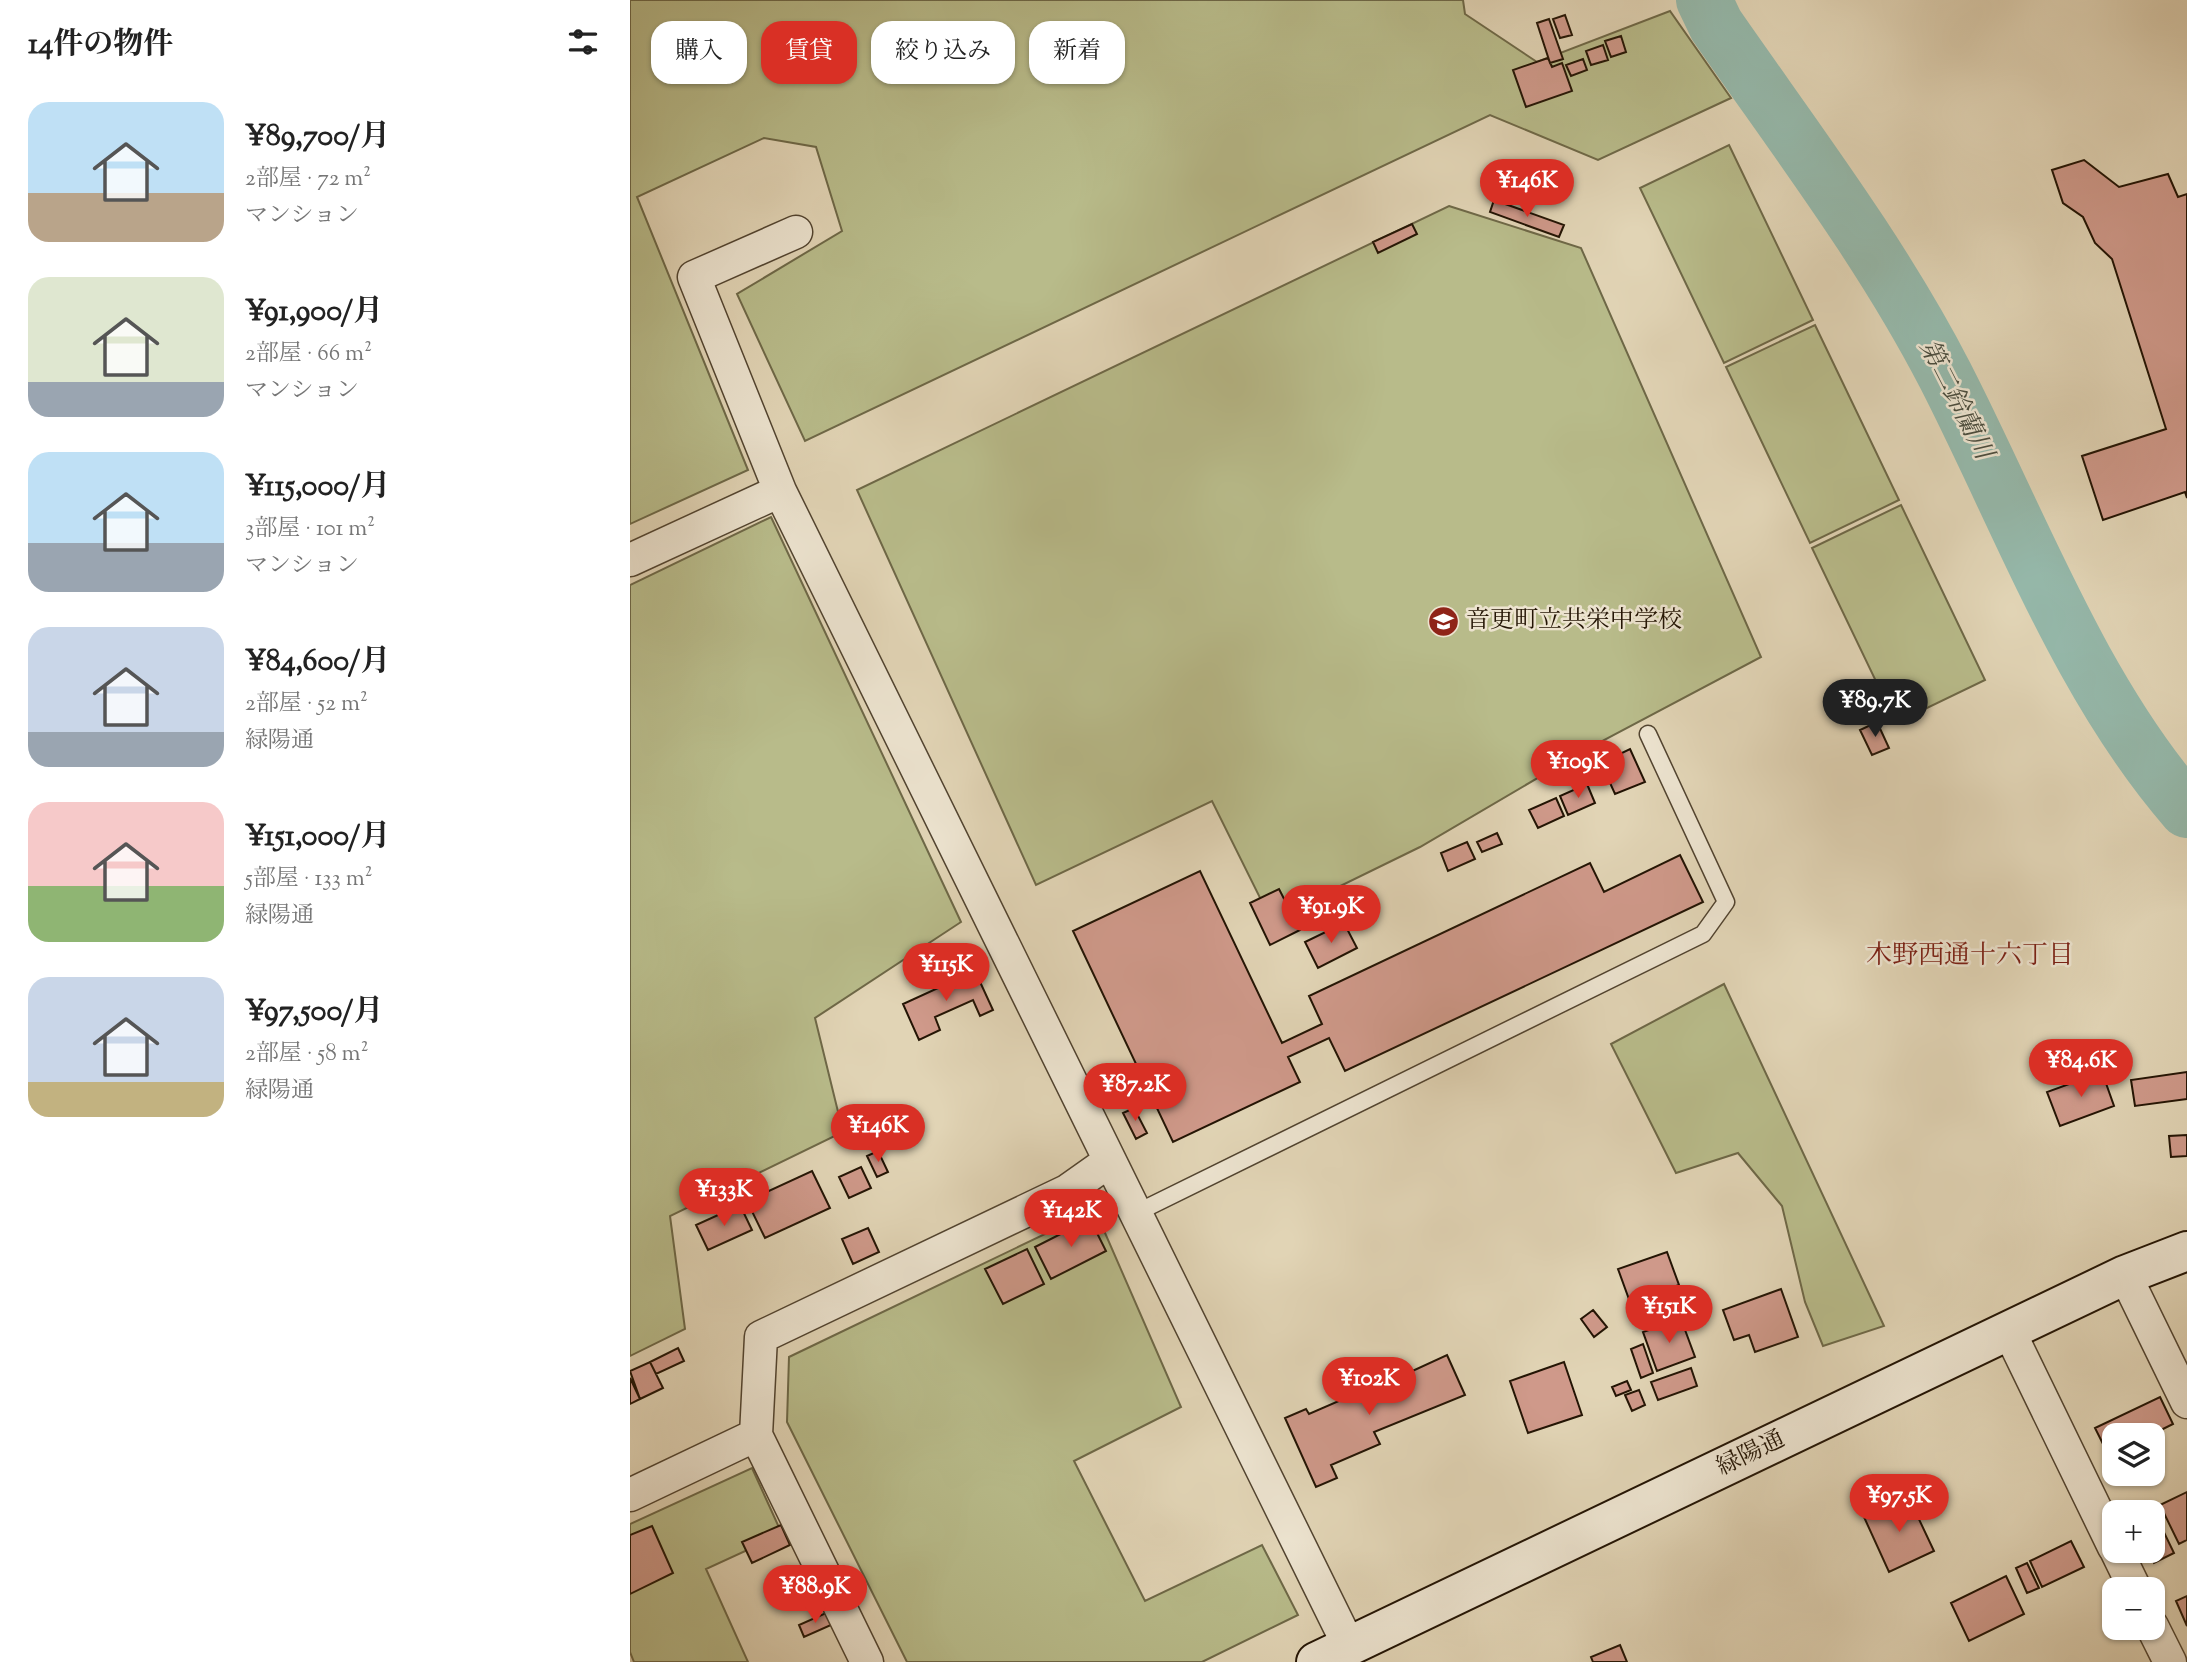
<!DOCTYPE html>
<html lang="ja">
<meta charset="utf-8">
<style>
:root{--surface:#fff;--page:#f6f6f6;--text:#222;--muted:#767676;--accent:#d93025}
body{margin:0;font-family:"Sorts Mill Goudy","Noto Serif JP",serif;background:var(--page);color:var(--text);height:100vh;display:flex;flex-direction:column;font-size:26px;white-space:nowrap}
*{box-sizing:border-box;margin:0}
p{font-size:23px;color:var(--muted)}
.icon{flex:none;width:38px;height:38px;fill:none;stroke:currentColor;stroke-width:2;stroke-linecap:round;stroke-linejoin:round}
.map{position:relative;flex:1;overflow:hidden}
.panel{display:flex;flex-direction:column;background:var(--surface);width:630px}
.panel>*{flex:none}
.guide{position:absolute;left:21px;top:21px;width:665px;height:63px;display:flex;gap:14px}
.buttons{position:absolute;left:1472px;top:1423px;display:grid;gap:14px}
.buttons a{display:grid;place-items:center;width:63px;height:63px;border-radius:14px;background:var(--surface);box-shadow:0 2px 5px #0004;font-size:35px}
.price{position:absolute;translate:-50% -60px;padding:0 16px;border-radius:24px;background:var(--accent);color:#fff;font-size:23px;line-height:46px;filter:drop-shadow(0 2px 4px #0008)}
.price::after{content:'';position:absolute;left:50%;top:42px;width:21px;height:16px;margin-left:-10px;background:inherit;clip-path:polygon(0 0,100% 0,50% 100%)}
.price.on{background:#222;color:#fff}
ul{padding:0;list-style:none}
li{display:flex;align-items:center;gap:21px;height:175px;padding:0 28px}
li span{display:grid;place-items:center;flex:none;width:196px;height:140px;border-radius:21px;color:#555}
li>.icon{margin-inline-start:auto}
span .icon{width:84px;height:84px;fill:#fffc;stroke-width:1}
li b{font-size:30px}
h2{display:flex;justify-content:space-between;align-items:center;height:84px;padding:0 28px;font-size:30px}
.chip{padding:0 24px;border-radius:21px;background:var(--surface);box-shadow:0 2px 5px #0004;font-size:24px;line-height:63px}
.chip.on{background:var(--accent);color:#fff}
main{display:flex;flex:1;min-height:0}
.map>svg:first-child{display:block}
.green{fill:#b8bb8a;stroke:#6e6847;stroke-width:2}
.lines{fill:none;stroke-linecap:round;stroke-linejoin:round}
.river{stroke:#95b8aa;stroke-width:56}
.building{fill:#cf998a;stroke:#231404;stroke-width:2}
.lane-casing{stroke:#524430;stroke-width:19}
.street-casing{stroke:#524430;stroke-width:35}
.secondary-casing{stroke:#231404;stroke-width:42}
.lane{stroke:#ece3cf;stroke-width:16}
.street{stroke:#ece3cf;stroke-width:32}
.secondary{stroke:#ece3cf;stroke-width:38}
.labels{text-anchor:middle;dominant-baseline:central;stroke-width:5;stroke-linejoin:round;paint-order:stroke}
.poi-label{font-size:24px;fill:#231404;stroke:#ece3cf;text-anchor:start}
.street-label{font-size:24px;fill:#231404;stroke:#ece3cf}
.water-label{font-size:26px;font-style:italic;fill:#4b4d3e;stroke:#ece3cf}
.neighbourhood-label{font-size:26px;fill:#7a1f14;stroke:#ece3cf}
</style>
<main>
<section class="panel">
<h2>14件の物件<svg class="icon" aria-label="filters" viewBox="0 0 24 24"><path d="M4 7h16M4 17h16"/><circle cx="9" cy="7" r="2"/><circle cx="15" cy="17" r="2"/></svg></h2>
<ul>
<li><span style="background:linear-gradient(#bfe0f5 65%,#b9a48a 0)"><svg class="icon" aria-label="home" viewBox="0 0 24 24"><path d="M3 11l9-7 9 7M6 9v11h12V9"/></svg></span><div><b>¥89,700/月</b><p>2部屋 · 72 m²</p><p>マンション</p></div></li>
<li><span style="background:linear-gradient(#dfe7d0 75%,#9aa5b1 0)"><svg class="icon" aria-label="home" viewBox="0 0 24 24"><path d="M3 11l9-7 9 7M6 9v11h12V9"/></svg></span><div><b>¥91,900/月</b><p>2部屋 · 66 m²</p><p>マンション</p></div></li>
<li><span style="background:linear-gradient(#bfe0f5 65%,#9aa5b1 0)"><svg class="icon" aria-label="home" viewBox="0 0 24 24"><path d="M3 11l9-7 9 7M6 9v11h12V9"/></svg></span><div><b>¥115,000/月</b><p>3部屋 · 101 m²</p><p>マンション</p></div></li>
<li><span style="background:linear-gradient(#c9d6e8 75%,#9aa5b1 0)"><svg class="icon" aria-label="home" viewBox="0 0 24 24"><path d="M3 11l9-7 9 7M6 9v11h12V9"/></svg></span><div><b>¥84,600/月</b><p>2部屋 · 52 m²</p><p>緑陽通</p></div></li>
<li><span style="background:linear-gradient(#f6c9c9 60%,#8fb573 0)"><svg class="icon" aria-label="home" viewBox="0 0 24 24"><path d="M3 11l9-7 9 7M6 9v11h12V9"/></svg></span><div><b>¥151,000/月</b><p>5部屋 · 133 m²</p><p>緑陽通</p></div></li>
<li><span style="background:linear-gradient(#c9d6e8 75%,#c2b280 0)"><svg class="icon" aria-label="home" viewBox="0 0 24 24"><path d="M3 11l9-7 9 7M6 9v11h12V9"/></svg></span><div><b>¥97,500/月</b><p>2部屋 · 58 m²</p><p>緑陽通</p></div></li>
</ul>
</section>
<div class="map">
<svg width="1557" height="1662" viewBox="0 0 1557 1662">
<rect width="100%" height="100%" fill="#e1d4b5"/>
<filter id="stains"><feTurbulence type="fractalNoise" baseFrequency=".00286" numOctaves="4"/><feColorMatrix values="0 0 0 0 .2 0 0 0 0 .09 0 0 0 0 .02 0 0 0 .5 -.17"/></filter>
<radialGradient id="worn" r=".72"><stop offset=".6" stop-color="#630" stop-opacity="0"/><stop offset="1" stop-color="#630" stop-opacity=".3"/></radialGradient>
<path class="green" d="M0 0H833L835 14 907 62 1040 11 1101 98 968 160 860 115 175 441 107 294 212 231 186 147 134 138 7 197 118 470 0 524Z
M1099 145 1183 320 1094 363 1010 188Z
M819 206 951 248 1131 657 957 749 790 847 641 920 582 801 406 885 227 490Z
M1185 325 1269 500 1180 543 1096 367Z
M1271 505 1355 680 1266 723 1182 548Z
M141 517 331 922 185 1018 213 1132 40 1216 55 1329 0 1356V585Z
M1094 984 1254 1326 1193 1346 1175 1302 1152 1206 1108 1153 1046 1173 981 1044Z
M465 1210 551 1407 444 1461 515 1601 632 1545 668 1615 572 1662H277L157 1422 159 1357Z
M122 1468 152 1534 76 1569 118 1662H4L0 1652V1524Z"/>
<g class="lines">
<path class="river" d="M1074 0 1086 25C1165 139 1251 251 1315 375 1390 521 1449 686 1557 810"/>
</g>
<path class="building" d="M935 15 942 35 930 38 923 19Z
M919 19 933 59 920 63 907 23Z
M991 36 996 52 981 57 975 41Z
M973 45 978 60 961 65 956 51Z
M918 58 922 67 932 63 942 91 896 107 883 70Z
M953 59 957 70 941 76 936 65Z
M1454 160 1489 187 1538 174 1548 197 1557 194V498L1555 492 1473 520 1452 456 1536 429 1482 259 1465 243 1453 217 1433 203 1422 170Z
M864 200 934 225 929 237 860 212Z
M782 224 787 234 748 253 743 242Z
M1247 722 1259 748 1242 755 1230 730Z
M1000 749 1015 782 985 794 971 763Z
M957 784 965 803 938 815 930 796Z
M926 798 934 816 908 828 899 810Z
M867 833 872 844 852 852 847 842Z
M837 842 845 859 818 871 811 853Z
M1050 855 1073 902 715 1071 699 1038 658 1057 670 1082 543 1142 443 931 570 871 652 1043 692 1024 679 996 960 863 974 892Z
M649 889 670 930 640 945 620 903Z
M714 923 727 948 688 968 675 942Z
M345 971 363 1010 350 1016 343 1000 305 1017 310 1030 289 1040 273 1004Z
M1472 1072 1484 1106 1430 1126 1417 1092Z
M1557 1072V1099L1505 1106 1501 1080Z
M504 1108 517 1133 506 1139 493 1113Z
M1557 1135V1156L1541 1157 1539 1136Z
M248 1151 258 1172 247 1177 237 1156Z
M231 1167 241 1188 219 1198 209 1177Z
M182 1171 200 1208 135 1238 117 1201Z
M110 1205 122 1230 78 1250 66 1225Z
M460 1219 476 1251 421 1279 405 1247Z
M238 1228 249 1252 223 1264 212 1239Z
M397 1249 414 1284 373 1304 355 1269Z
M1037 1252 1049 1285 1000 1302 988 1269Z
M1151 1289 1168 1337 1125 1352 1119 1335 1104 1340 1093 1310Z
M963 1310 977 1327 964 1337 951 1319Z
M1051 1319 1065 1357 1027 1371 1013 1332Z
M1013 1344 1023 1373 1011 1378 1001 1349Z
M48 1348 54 1361 26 1374 20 1362Z
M817 1355 835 1395 744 1432 750 1444 701 1465 707 1478 686 1487 655 1418 676 1409 679 1414 727 1393 728 1396Z
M20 1362 33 1388 10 1399 0 1371Z
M934 1362 952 1415 898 1433 880 1381Z
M1061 1368 1067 1386 1028 1400 1021 1382Z
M0 1378 10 1399 0 1404Z
M997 1381 1001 1390 986 1396 982 1387Z
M1009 1390 1015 1405 1002 1411 995 1395Z
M1530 1397 1543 1424 1521 1435H1484V1454L1479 1456 1465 1428Z
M1557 1492V1540L1549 1544 1530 1505Z
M1278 1496 1304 1551 1259 1572 1234 1517Z
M1527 1518 1544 1553 1524 1563 1518 1550H1522V1520Z
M151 1525 160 1545 122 1563 112 1542Z
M22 1526 43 1573 0 1594V1535Z
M1441 1541 1454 1567 1412 1587 1400 1561Z
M1397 1563 1409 1588 1397 1593 1386 1568Z
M1376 1576 1394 1614 1339 1641 1321 1603Z
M1557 1596V1626L1546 1601Z
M196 1613 201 1625 174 1637 169 1625Z
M990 1645 997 1662H963L961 1657Z"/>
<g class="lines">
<defs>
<path id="lane" d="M504 1214 1073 934 1096 902 1018 734"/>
<path id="street" d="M166 232 64 277 150 491 719 1646
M0 560 150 491
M1495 1275 1557 1402
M1379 1331 1484 1547
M0 1495 126 1435
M1486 1550 1505 1589
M1522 1626 1540 1662
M237 1662 126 1435 131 1337 437 1191 478 1162"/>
<path id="secondary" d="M686 1662 1495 1275 1557 1251"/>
</defs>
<use href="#lane" class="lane-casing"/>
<use href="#street" class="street-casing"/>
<use href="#secondary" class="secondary-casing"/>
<use href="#lane" class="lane"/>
<use href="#street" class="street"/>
<use href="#secondary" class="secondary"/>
</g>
<defs>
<symbol id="school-disc" viewBox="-11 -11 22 22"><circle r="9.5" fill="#8f2418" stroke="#ece3cf"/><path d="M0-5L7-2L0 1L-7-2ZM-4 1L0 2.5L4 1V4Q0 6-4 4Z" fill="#fff"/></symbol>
</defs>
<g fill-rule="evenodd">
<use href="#school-disc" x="796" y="604" width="35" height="35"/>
</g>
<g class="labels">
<g class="poi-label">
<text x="836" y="621">音更町立共栄中学校</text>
</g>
<g class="street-label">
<text transform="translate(1121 1454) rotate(-26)">緑陽通</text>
</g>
<g class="water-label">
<text transform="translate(1325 400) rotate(63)">第二鈴蘭川</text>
</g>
<g class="neighbourhood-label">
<text x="1340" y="956">木野西通十六丁目</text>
</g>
</g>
<rect width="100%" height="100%" filter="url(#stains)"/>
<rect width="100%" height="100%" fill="url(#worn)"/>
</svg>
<div class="buttons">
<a><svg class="icon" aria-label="layers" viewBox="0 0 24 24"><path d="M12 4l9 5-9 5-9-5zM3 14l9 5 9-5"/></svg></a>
<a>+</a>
<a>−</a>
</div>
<b class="price" style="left:897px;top:219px">¥146K</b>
<b class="price on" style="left:1245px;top:739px">¥89.7K</b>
<b class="price" style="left:948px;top:800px">¥109K</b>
<b class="price" style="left:701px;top:945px">¥91.9K</b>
<b class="price" style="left:316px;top:1003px">¥115K</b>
<b class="price" style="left:1451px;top:1099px">¥84.6K</b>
<b class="price" style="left:505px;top:1123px">¥87.2K</b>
<b class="price" style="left:248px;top:1164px">¥146K</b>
<b class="price" style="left:94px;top:1228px">¥133K</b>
<b class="price" style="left:441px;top:1249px">¥142K</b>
<b class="price" style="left:1039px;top:1345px">¥151K</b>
<b class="price" style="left:739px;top:1417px">¥102K</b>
<b class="price" style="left:1269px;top:1534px">¥97.5K</b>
<b class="price" style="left:185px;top:1625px">¥88.9K</b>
<div class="guide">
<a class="chip">購入</a>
<a class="chip on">賃貸</a>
<a class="chip">絞り込み</a>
<a class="chip">新着</a>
</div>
</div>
</main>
